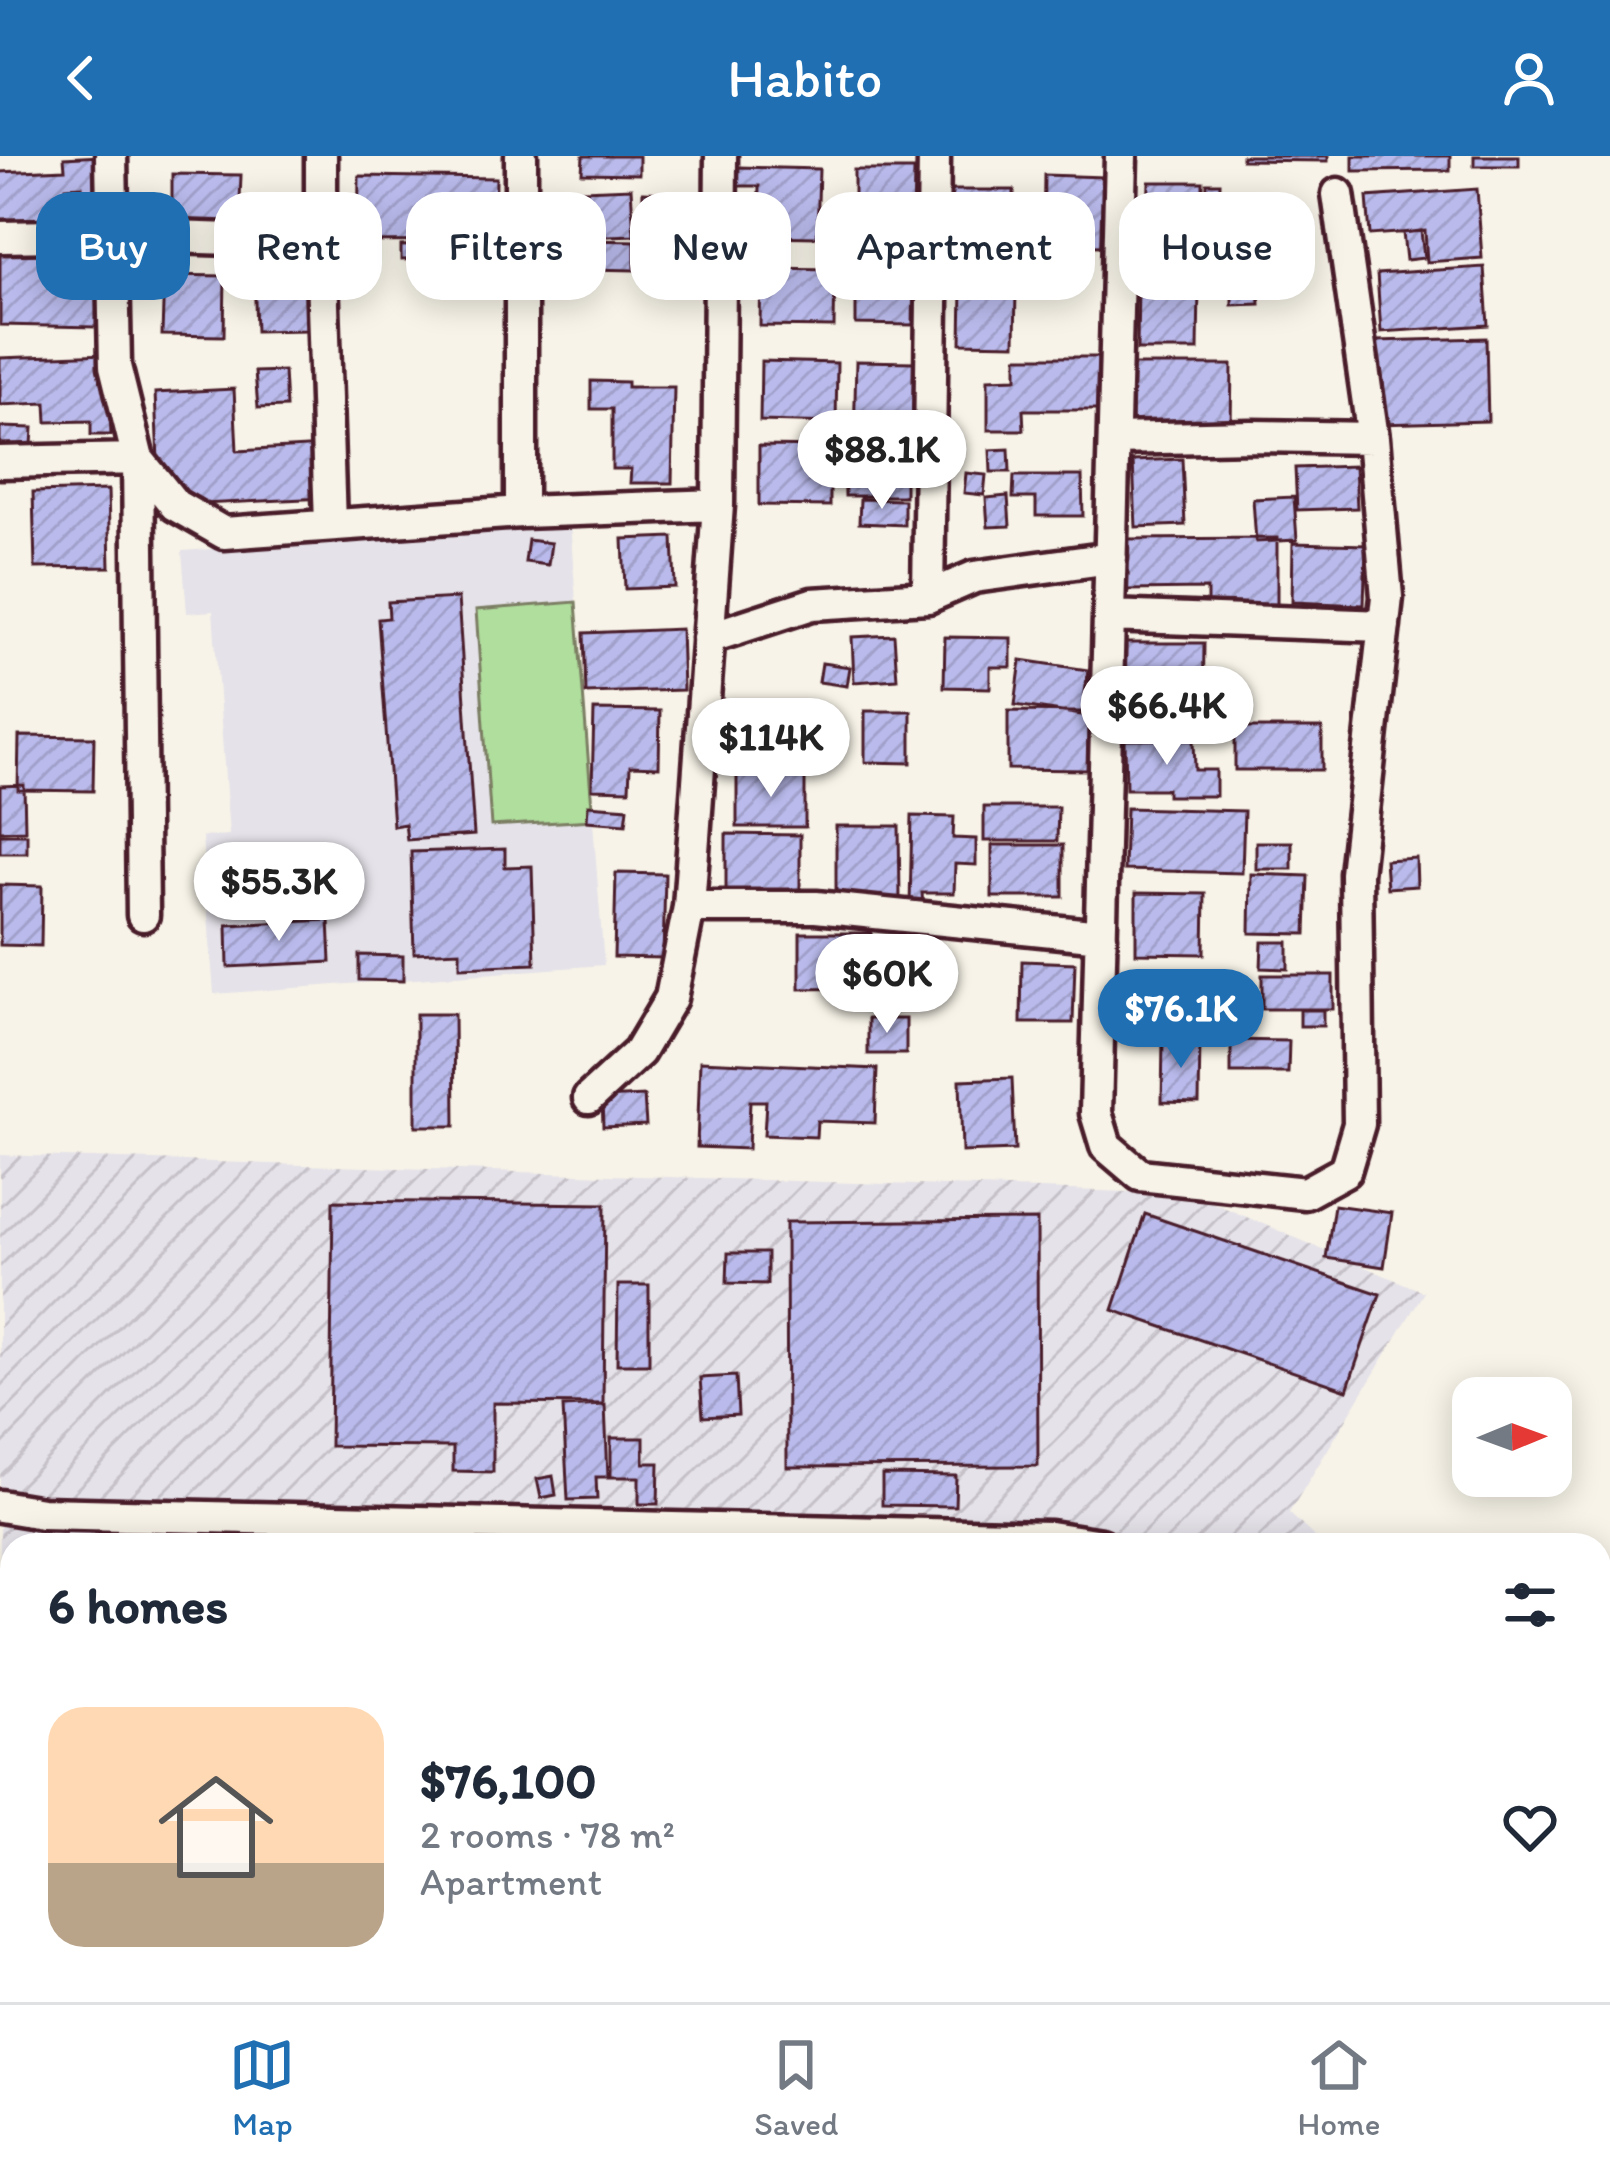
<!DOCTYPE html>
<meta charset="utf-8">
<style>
:root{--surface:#fff;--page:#f6f6f7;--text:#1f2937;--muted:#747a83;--line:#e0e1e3;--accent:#1f6fb2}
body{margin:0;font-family:Itim,sans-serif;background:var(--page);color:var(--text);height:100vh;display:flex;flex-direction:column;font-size:45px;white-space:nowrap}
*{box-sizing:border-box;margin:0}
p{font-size:39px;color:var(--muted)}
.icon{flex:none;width:66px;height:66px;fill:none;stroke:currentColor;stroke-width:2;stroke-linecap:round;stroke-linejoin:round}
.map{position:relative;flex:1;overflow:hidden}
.panel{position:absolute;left:0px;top:1377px;width:1611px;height:471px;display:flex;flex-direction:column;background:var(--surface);border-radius:36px 36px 0 0;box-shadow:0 6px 30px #0003}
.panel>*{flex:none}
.banner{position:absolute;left:36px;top:36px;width:1539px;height:108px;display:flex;gap:24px}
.needle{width:78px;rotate:89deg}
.buttons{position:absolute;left:1452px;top:1221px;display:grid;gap:24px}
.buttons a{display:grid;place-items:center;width:120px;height:120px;border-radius:24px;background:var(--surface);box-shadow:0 6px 30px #0003;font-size:60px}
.price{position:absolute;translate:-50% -102px;padding:0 27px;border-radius:42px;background:#fff;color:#222;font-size:39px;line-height:78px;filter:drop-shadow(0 3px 6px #0008)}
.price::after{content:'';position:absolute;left:50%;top:72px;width:36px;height:27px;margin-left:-18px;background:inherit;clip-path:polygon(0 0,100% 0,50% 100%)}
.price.active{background:var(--accent);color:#fff}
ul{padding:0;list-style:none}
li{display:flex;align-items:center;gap:36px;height:300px;padding:0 48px}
li span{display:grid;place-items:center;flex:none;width:336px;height:240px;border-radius:36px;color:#555}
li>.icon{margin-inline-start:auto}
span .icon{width:144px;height:144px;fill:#fffc;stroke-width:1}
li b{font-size:51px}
h2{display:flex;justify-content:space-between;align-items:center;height:144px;padding:0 48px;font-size:51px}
.chip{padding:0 42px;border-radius:36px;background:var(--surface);box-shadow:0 6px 30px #0003;font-size:42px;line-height:108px}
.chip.active{background:var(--accent);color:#fff}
header{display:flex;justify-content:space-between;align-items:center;height:156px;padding:0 48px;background:var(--accent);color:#fff;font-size:54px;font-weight:600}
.menu{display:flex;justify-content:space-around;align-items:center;height:168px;border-top:3px solid var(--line);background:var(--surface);font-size:33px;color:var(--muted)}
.menu a{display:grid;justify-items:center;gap:6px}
.menu .active{color:var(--accent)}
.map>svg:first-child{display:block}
.built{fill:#e5e2e9}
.industrial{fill:url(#industrial-furrows)}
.park{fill:#afde9d;stroke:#7c7e64;stroke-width:3}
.building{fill:url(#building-hatch);stroke:#4a1f2b;stroke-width:3}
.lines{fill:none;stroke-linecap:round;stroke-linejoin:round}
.street-casing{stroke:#4a1f2b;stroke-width:39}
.secondary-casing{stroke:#4a1f2b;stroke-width:54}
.street{stroke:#f7f3e8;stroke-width:30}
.secondary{stroke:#f7f3e8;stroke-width:45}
</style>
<header><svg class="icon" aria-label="back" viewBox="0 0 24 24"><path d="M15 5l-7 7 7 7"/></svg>Habito<svg class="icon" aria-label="person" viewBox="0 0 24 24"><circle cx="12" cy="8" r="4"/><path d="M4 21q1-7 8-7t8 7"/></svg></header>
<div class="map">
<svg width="1610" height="1846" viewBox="0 0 1610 1846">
<defs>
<pattern id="industrial-furrows" width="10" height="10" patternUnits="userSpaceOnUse" patternTransform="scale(3)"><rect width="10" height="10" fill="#e5e2e9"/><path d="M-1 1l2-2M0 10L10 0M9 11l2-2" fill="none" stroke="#c6c1c8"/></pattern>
<pattern id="building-hatch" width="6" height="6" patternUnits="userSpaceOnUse" patternTransform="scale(3)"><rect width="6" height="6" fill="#babbec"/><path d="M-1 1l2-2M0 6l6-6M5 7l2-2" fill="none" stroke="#a1a0cb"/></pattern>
</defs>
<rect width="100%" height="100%" fill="#f7f3e8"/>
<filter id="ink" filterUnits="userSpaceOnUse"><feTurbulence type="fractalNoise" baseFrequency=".00833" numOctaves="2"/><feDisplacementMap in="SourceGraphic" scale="24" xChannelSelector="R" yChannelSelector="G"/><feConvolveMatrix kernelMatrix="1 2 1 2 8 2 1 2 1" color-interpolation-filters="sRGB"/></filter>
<g filter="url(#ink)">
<path class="built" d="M570 367 604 809 214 838 202 681 229 679 213 455 187 457 182 395Z"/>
<path class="industrial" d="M0 999 1192 1038 1424 1136 1289 1357 1323 1389H12V1836H1493L1499 1846H0Z"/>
<path class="park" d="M576 446 593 664 491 670 476 454Z"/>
<path class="building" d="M100 0 102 46 83 47 82 30 66 31 68 71 0 75V16L65 13 64 2Z
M583 0H639V18L582 17Z
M1242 0H1328V5L1242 4Z
M1353 0H1450V14L1353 15Z
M1474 0H1519V10H1474Z
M738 11 819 13 817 81 758 80 759 30H737Z
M854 14H914L913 67 854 66Z
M172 18 241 19 239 70 172 69Z
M1044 19 1104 21 1102 90 1043 89Z
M359 20 496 22 495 85 358 86Z
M1149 26H1203V84H1227L1226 93H1147Z
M1207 27H1220L1219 73 1206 72Z
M631 32 634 79 581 81 580 58 534 60 533 36Z
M1477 33 1482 102 1427 106 1425 75 1370 79 1367 41Z
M952 34H1014V108L951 107Z
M643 36 717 39 716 75 642 72Z
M853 69 887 70V95L853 94Z
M1421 75 1424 102 1406 104 1403 77Z
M534 82 573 83V104L534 103Z
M586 84 635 85V114L586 113Z
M429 89V103L401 104V90Z
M0 97 98 99 96 171 0 169Z
M1484 111 1488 169 1381 176 1377 118Z
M761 112 835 113 834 171 760 170Z
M1258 112 1260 148 1232 149V132L1203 133 1202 115Z
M305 114 307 174 256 175 254 115Z
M856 116H914L913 169 856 168Z
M164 119 225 120 224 180 162 179Z
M1138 129H1199L1198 194H1137Z
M962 132 1016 133 1015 188 961 187Z
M1486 182 1488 265 1378 268 1376 185Z
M107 198 111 279H91V265L47 266 46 247 0 249V202Z
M1017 201H1099V254H1023L1024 274H988V223L1017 222Z
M761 205 837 207 836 267 760 265Z
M856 205 914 206 912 287 854 286Z
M1132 209H1232L1231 271H1132Z
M284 215 286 251 258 252 255 216Z
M591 225 627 226V231H674L672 327H630L631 313H612V253H591Z
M234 233 237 295 323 290 325 342 160 350 155 237Z
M0 271 33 272 32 289 0 288Z
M759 290 830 291V350L759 349Z
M1009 293 1010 316H991L990 294Z
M844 303H905V340H845Z
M1182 303 1185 369 1136 371 1133 305Z
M1355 310 1357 352 1297 354 1295 312Z
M966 317 986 319 984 339 964 337Z
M1014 320H1082L1083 360H1036V342H1013Z
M108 334 110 411 35 412 33 336Z
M1008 340 1010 370 988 371 986 342Z
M1294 341 1297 384 1256 386 1253 343Z
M860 343 904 344V369L859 367Z
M673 381 675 431 625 433 623 383Z
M1277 382V455L1207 456V433L1125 434 1124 383Z
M528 384 551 387 548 409 525 406Z
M1293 387 1366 389 1364 449 1292 446Z
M458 442 474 679 407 684 405 668 393 670 378 463 389 462 388 446Z
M681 473 683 534 586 537 584 477Z
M894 479 897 523 854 526 852 481Z
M945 481 1011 482V511H990V532L944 531Z
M1124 487H1204L1203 561H1124Z
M1021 504 1088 514 1082 559 1015 549Z
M822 507 850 511 847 530 819 526Z
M725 552 815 553 814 608 725 607Z
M594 554 660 555 659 611 630 610 629 634 592 633Z
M865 555H911V607L865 606Z
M1008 555 1088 556V614L1008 613Z
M1235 572H1322V614H1235Z
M19 580 94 581 93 635 18 634Z
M1194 583 1195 614H1216V640H1167V633H1126L1125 584Z
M737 618H805V671H737Z
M24 629 25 674 0 675V630Z
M588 649 628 652 626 668 587 665Z
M984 651H1058L1057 685H984Z
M1126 652 1244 655 1242 717 1124 714Z
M912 660 954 661 953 682 976 683V709L955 708 954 737H922L923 750H910Z
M836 670H899L900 742H836Z
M0 678H27V697H0Z
M726 678 800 679V735H726Z
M1256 686H1292V713H1256Z
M992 689H1063V741H992Z
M505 693V711L532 710 535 808 460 811V795L414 797 411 696Z
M1416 702 1417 730 1387 732 1385 704Z
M616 717 665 718 663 802 614 801Z
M1251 718 1308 720 1306 778 1250 777Z
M0 729 42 730 41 790 0 789Z
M1136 737 1205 738 1204 798 1136 797Z
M329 764 331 806 228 811 227 769Z
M800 777H871L872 832 800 833Z
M1262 786H1288V813L1261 812Z
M876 795 932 796 931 844 875 843Z
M359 799 403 800V825L359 824Z
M1022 805 1075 807 1073 867H1021Z
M1262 819H1333V853H1262Z
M1300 854H1323V870H1300Z
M416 858H454L455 970H416Z
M868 863H906V898H868Z
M1163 883 1200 884 1199 947 1162 946Z
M1231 884 1289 885 1288 917H1231Z
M700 905 877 913 875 967 817 965 816 981 764 979 766 945H750L748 993 697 991Z
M1012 922 1015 994 962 996 960 924Z
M644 940 646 969 603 971 602 942Z
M333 1045 605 1048 603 1248 493 1247V1316L453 1315V1291L330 1290Z
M1334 1049 1392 1057 1384 1111 1326 1102Z
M1145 1058 1380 1138 1347 1234 1113 1154Z
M1037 1064 1038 1310 787 1311 786 1066Z
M728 1097H767V1128L727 1127Z
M618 1129H649V1208H617Z
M736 1220 738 1259 703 1261 700 1222Z
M605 1249 608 1321H596L597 1343 568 1344 563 1251Z
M611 1282H644V1307H659L658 1348H639V1321H611Z
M882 1319 956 1320 955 1350 882 1349Z
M553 1320 556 1339 541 1342 537 1323Z
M1324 1836H1486L1489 1846H1327Z"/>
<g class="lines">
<defs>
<path id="street" d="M111 0 115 210 138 303 175 349 224 377 521 356 718 349
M321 0V86L330 369
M1121 0 1096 957 1106 990 1140 1019 1305 1037 1345 1015 1359 968 1356 718 1387 441 1373 282 1338 38
M0 81 112 79 321 86
M1114 283 1251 280 1373 282
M0 306 138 303 143 759
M521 356V0
M928 441 934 0
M1109 460 1384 470
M708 482 812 448 928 441 974 421 1111 402
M689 751H816L1101 780
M589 942 639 896 671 842 689 751 718 349 721 0
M0 1350 42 1357 1050 1381 1101 1389
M1281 1836 1284 1846"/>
<path id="secondary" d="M0 1620 12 1665
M126 1836 136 1846"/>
</defs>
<use href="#street" class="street-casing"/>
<use href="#secondary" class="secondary-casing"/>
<use href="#street" class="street"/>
<use href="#secondary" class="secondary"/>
</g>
</g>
</svg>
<div class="buttons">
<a><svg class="needle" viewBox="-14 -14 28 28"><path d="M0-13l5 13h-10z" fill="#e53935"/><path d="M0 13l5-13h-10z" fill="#747a83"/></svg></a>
</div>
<b class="price" style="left:882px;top:356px">$88.1K</b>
<b class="price" style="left:1167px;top:612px">$66.4K</b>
<b class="price" style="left:771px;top:644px">$114K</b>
<b class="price" style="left:279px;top:788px">$55.3K</b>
<b class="price" style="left:887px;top:880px">$60K</b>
<b class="price active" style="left:1181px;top:915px">$76.1K</b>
<div class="banner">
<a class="chip active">Buy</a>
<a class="chip">Rent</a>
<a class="chip">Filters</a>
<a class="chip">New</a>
<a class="chip">Apartment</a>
<a class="chip">House</a>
</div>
<section class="panel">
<h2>6 homes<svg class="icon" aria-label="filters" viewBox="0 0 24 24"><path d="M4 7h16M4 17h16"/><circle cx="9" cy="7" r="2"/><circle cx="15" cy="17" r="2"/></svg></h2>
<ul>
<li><span style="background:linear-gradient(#ffd9b3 65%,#b9a48a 0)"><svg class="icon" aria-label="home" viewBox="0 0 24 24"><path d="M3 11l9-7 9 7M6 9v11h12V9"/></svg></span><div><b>$76,100</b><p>2 rooms · 78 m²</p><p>Apartment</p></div><svg class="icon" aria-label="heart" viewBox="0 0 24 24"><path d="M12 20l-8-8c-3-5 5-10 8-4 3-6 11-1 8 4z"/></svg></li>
</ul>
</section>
</div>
<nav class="menu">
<a class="active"><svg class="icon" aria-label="map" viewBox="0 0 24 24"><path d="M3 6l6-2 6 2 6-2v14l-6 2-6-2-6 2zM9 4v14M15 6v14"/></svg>Map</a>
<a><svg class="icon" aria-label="saved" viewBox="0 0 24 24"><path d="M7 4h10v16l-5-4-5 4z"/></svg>Saved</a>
<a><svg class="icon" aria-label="home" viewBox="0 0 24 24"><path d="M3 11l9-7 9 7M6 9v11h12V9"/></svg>Home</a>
</nav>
